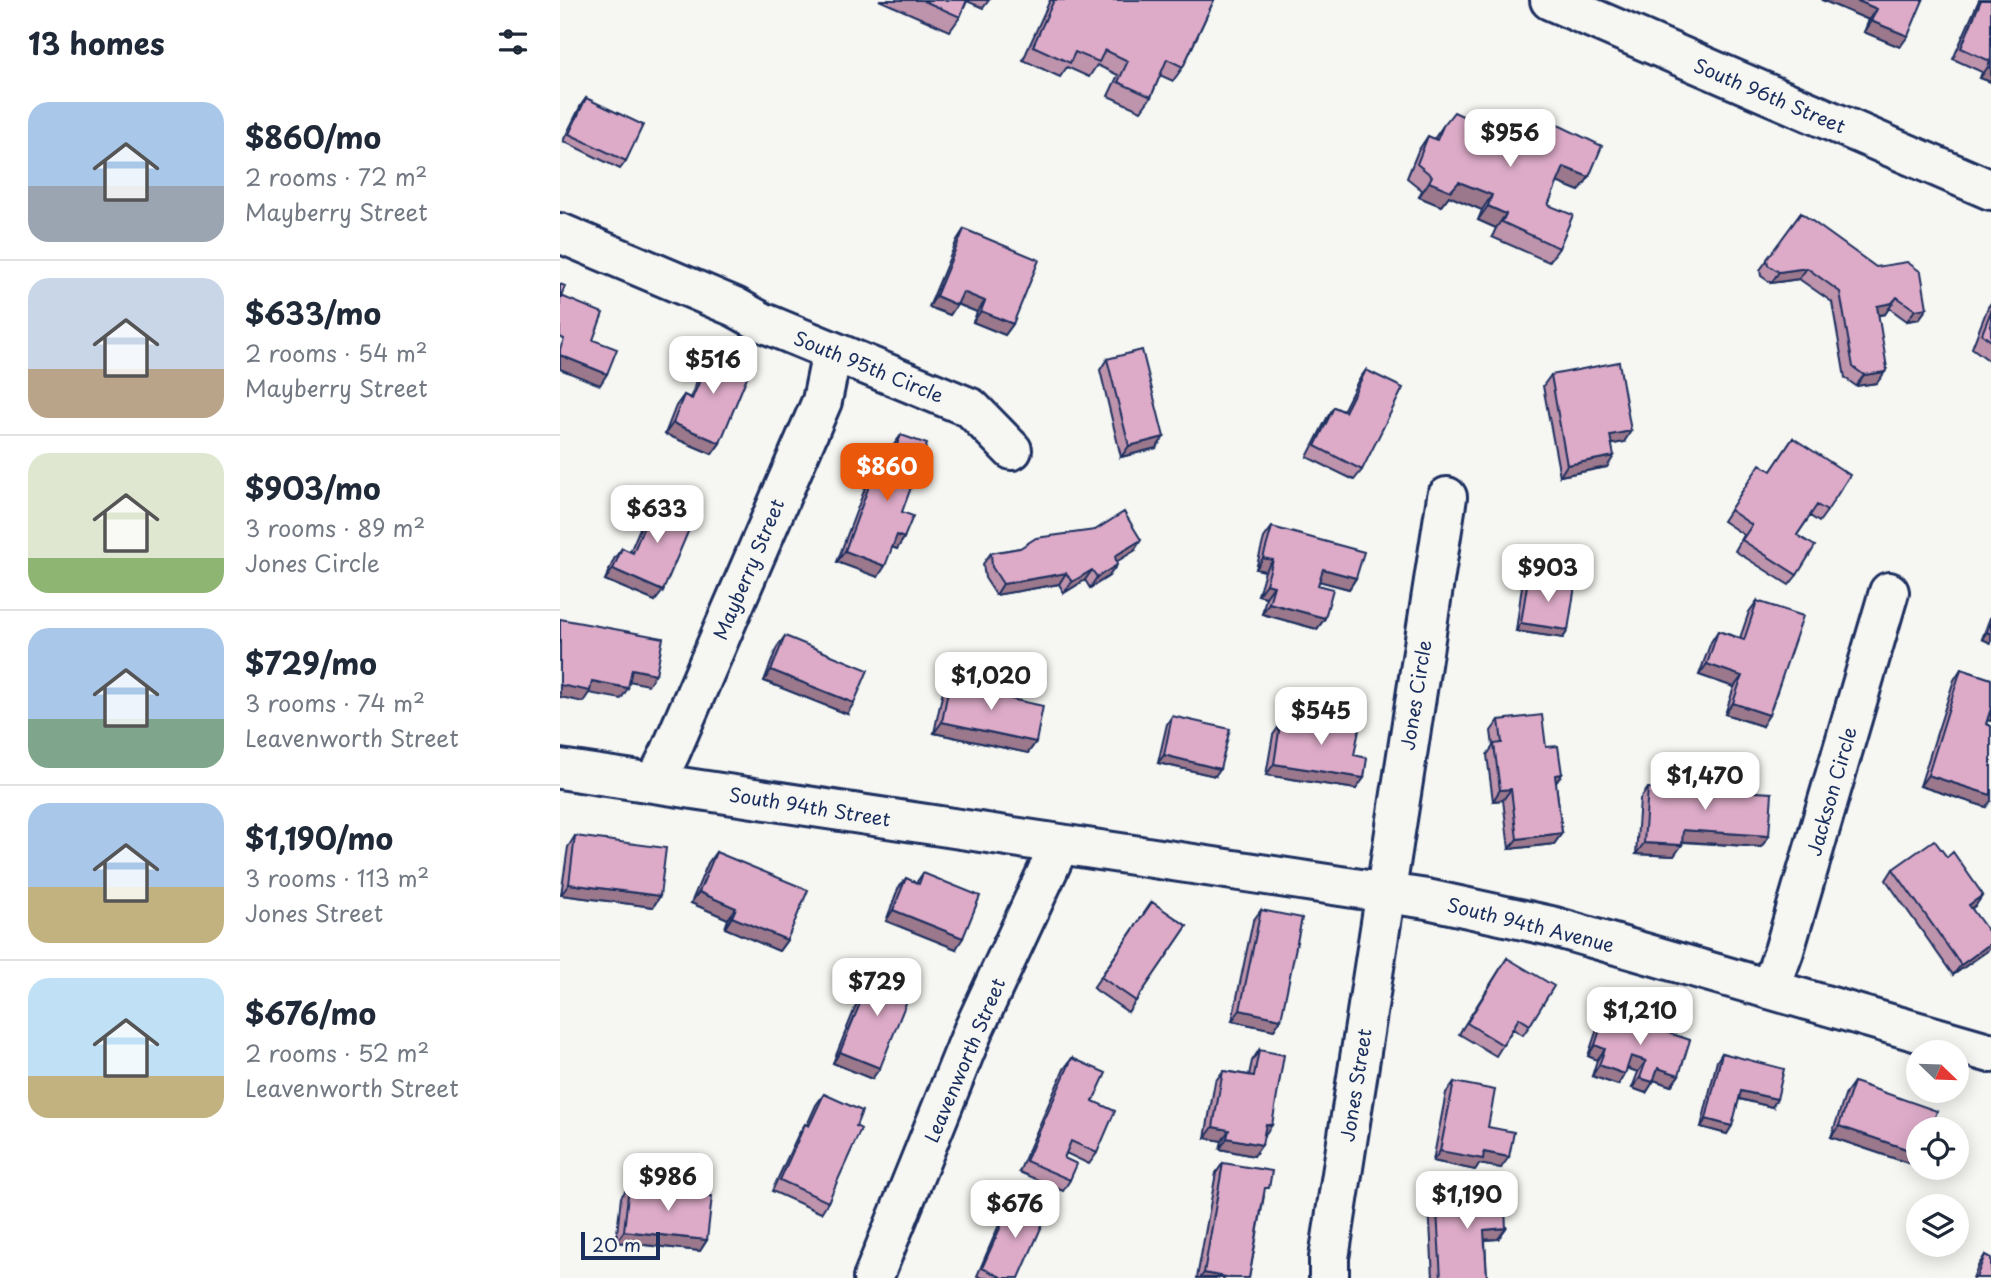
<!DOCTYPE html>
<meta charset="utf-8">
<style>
:root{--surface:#fff;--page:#f6f6f7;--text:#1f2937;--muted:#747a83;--line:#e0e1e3;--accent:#ea580c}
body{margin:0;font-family:"Playpen Sans",sans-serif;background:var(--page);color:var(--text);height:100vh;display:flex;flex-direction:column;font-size:26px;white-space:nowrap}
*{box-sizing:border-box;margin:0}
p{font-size:23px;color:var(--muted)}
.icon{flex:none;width:38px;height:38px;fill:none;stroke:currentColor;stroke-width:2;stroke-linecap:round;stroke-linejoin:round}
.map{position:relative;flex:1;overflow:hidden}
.panel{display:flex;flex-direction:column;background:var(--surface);width:560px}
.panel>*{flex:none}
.needle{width:46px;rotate:113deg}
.fabs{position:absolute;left:1346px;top:1040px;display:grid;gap:14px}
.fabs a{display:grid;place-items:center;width:63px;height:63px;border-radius:50%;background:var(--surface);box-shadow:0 4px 18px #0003;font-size:35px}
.scale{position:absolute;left:21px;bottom:18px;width:79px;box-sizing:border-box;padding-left:7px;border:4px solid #1b2f5e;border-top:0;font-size:19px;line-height:24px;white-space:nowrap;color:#1b2f5e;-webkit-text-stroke:5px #f6f6f2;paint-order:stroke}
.price{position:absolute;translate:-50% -60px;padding:0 16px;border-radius:14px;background:#fff;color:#222;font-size:23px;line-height:46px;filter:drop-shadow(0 2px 4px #0008)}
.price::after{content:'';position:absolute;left:50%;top:42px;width:21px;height:16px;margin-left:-10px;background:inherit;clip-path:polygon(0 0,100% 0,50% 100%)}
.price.current{background:var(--accent);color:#fff}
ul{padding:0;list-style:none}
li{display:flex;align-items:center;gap:21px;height:175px;padding:0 28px}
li+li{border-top:2px solid var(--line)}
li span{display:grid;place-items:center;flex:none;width:196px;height:140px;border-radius:21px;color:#555}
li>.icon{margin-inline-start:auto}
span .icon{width:84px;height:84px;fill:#fffc;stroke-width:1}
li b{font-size:30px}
h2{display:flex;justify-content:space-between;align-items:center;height:84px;padding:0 28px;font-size:30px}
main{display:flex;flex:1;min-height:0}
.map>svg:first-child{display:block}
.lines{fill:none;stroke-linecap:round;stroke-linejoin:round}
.minor-casing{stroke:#1b2f5e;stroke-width:44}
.minor{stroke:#f6f6f2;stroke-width:38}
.wall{fill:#be93ac;stroke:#1b2f5e;stroke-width:2}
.shaded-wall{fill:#9b788c;stroke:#1b2f5e;stroke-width:2}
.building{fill:#ddabc8;stroke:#1b2f5e;stroke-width:2}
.labels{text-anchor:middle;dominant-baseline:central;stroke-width:6;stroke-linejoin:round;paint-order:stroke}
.street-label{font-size:19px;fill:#1b2f5e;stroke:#f6f6f2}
</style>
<main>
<section class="panel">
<h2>13 homes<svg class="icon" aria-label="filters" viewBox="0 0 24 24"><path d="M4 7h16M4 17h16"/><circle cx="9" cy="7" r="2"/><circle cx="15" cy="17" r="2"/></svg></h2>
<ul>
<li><span style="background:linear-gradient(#a9c7e8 60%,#9aa5b1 0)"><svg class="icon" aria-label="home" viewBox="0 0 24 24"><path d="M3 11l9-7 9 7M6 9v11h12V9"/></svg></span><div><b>$860/mo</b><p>2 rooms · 72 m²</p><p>Mayberry Street</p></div></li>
<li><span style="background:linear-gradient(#c9d6e8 65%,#b9a48a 0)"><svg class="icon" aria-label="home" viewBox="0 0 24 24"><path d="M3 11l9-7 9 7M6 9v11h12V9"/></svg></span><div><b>$633/mo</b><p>2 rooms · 54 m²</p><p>Mayberry Street</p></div></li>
<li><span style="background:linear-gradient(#dfe7d0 75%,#8fb573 0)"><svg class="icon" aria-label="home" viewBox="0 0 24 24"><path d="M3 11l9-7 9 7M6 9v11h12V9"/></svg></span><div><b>$903/mo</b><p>3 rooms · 89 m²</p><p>Jones Circle</p></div></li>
<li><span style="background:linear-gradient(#a9c7e8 65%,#7fa58c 0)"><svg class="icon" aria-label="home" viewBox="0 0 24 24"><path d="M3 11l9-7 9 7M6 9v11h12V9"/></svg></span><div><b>$729/mo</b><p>3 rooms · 74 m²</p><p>Leavenworth Street</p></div></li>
<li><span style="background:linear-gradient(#a9c7e8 60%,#c2b280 0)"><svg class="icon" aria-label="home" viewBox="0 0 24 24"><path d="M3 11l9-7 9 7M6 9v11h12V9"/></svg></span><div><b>$1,190/mo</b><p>3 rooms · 113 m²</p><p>Jones Street</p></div></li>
<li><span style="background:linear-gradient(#bfe0f5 70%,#c2b280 0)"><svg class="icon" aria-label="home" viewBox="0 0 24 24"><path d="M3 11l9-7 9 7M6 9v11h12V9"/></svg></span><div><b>$676/mo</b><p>2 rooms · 52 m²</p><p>Leavenworth Street</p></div></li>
</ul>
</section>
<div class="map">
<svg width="1431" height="1278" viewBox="0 0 1431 1278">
<rect width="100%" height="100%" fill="#f6f6f2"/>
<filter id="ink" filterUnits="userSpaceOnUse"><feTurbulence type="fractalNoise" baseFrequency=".0143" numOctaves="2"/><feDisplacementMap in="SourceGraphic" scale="14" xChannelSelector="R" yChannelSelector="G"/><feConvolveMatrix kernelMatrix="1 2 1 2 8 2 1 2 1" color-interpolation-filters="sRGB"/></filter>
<g filter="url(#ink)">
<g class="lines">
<defs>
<path id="minor" d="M990 0 1431 190
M0 233 175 307 202 322 411 408 452 450
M0 769 867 899 991 926 1431 1053
M95 783 110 753 262 401 272 352
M1210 989 1224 951 1329 592
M313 1278 413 1031 500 844
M769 1278V1258L887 497"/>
</defs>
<use href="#minor" class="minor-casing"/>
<use href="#minor" class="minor"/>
</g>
<path class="wall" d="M319 0H429L423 8 407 1 400 17 390 31Z
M490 0H654L623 67 613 81 600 75 591 97 581 111 548 96 558 75 537 65 529 77 507 67 500 77 463 60Z
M1262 0H1363L1340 47 1304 32 1309 20Z
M1419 0H1431V82L1420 78 1422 72 1393 59Z
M26 98 66 161 60 169 3 141 21 105Z
M988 120 1029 177 1019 191 997 182 988 205 999 248 989 262 932 237 936 228 918 220 922 210 889 196 881 206 859 197 862 190 847 178 858 151 868 136 874 139 883 126 933 128 973 144 978 134Z
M1241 213 1367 308 1359 319 1347 321 1329 308 1325 314 1318 315 1317 383 1296 386 1285 378 1272 302 1239 279 1211 283 1201 276 1200 270Z
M404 229 453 324 445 335 413 322 417 312 397 304 390 315 369 307 397 240Z
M1431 303V362L1412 348 1428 307Z
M157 340 169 364 160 443 152 454 105 434 116 406 124 395 130 398 149 351Z
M547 359 596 448 561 457 540 370Z
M806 370 802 470 794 480 747 457 767 418 774 407 783 411 798 381Z
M991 375 1064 442 1052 444 1047 467 1000 476 983 386Z
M341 435 342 512 344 538 337 549 332 547 318 577 277 562 315 462 322 451 330 454 333 446Z
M1233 438 1267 511 1259 522 1250 516 1237 535V575L1229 585 1175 551 1184 535 1163 521 1193 475 1211 471Z
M97 496 95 601 45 580 54 559 62 548 70 552 89 507Z
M712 527 796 578 789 589 759 581 758 585 765 618 757 629 702 614 706 597 698 595 705 571 696 569 704 538Z
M460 548 574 551 556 561 549 576 530 588 525 580 504 593 499 584 436 595 425 578 423 564 431 553Z
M968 579 1008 630 1003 638 956 631 962 586Z
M1197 601 1202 726 1165 714 1174 687 1139 675 1151 642 1158 631 1180 638 1189 612Z
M1431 615V643L1422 639Z
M225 636 287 714 204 681 217 647Z
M1401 669 1431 679V721L1427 720 1426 724V807L1360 786 1394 680Z
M390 680 437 696 476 742 468 753 374 733 383 691Z
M743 715 794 755 796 789 706 775 713 735 720 725 735 727Z
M612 716 655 776 598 763 607 724Z
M939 720 986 747 1002 774 996 783 1002 833 994 844 949 849 943 800 933 801 927 755 933 746 931 731Z
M1121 778 1148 789 1209 836 1201 847 1122 842 1114 856 1076 854 1080 799 1088 788 1113 790Z
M15 836 100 896 93 907 1 895 8 847Z
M156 852 227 940 219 951 165 928 168 919 131 903 148 863Z
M1333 869 1416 905 1412 908 1427 951 1393 975 1326 880Z
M363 873 396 949 326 921 338 889 346 878 356 883Z
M592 902 627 926 568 1012 533 988Z
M701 910 721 1019 714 1030 672 1021 693 921Z
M947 958 970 1025 963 1035 953 1029 936 1056 899 1034Z
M315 967 312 1079 273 1063 307 978Z
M1046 1012 1119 1075 1111 1086 1094 1080 1086 1093 1072 1088 1078 1072 1067 1068 1058 1085 1032 1076 1037 1060 1028 1056 1039 1023Z
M699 1050 704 1136 694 1156 660 1149 662 1141 645 1138 655 1082 663 1071 689 1075 692 1061Z
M1162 1053 1212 1107 1179 1099 1167 1134 1141 1127 1157 1061Z
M512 1058 537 1153 529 1164 506 1153 504 1158 510 1180 503 1191 459 1172 504 1069Z
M894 1082 928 1127 941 1168 919 1164 915 1170 873 1161 886 1093Z
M1294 1082 1358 1129V1160L1354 1165 1271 1137 1286 1093Z
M264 1094 296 1126 268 1202 261 1213 212 1191 238 1135 245 1124 247 1125 256 1105Z
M663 1163 704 1196 689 1278H637L656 1173Z
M69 1186 147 1240 140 1251 56 1242 61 1197Z
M876 1194 946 1228 938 1239 925 1240 927 1278H873L869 1205Z
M454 1197 459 1278H422L417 1276 448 1204Z
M1425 1255 1431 1278H1413L1418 1266Z"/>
<path class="shaded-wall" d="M1262 0H1296L1317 9 1309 20Z
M1311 21 1348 36 1340 47 1304 32Z
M1428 67 1431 68V82L1420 78Z
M1004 167 1029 177 1019 191 994 181Z
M869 182H899L932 195 922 210 889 196 881 206 859 197Z
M928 206 946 214 936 228 918 220Z
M1247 268 1239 279 1211 283 1219 272Z
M403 292 425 301 417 312 395 303Z
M376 296 397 305 390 315 369 307Z
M1337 297 1325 314 1309 317 1317 306Z
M1367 308 1359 319 1347 321 1355 310Z
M421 311 453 324 445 335 413 322Z
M0 355 47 374 40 385 0 369Z
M1325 372 1317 383 1296 386 1304 375Z
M113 423 160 443 152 454 105 434Z
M1071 431 1064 442 1043 446 1050 435Z
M604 437 596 448 561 457 569 446Z
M1054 456 1047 467 1000 476 1007 465Z
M337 535 344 538 337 549 329 546Z
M581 540 574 551 548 567 555 556Z
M285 551 325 566 318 577 277 562Z
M703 558 713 560 705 571 696 569Z
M557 565 549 576 530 588 537 577Z
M53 569 103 591 95 601 45 580Z
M763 569 796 578 789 589 755 580Z
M532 570 525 580 504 593 512 582Z
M506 573 499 584 436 595 443 584Z
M706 584 714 586 706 597 698 595Z
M709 603 765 618 757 629 702 614Z
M961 623 1008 630 1003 638 956 631Z
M1427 632 1431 634V643L1422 639Z
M1147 664 1182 676 1174 687 1139 675Z
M72 669 96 674 88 685 64 680Z
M211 670 294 703 287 714 204 681Z
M32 681 68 688 61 699 29 693 23 702 0 697V685Z
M1173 703 1209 715 1202 726 1165 714Z
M1431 708V721L1423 719Z
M382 722 476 742 468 753 374 733Z
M604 755 660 769 655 776 598 763Z
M714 764 804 778 796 789 706 775Z
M1002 774 994 785 995 775Z
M1368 775 1431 795V801L1426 807 1360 786Z
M951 789 943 800 933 801 940 790Z
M1123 830 1209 836 1201 847 1115 841Z
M1002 833 994 844 949 849 957 839Z
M1084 843 1122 845 1114 856 1076 854Z
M9 884 100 896 93 907 1 895Z
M139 892 176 908 168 919 131 903Z
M1423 895 1416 905 1402 916 1409 905Z
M333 910 403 938 396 949 326 921Z
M172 917 227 940 219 951 165 928Z
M1431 943V946L1427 951 1393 975 1401 965Z
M680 1010 721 1019 714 1030 672 1021Z
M1035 1045 1045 1049 1037 1060 1028 1056Z
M280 1052 320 1068 312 1079 273 1063Z
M1071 1056 1086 1061 1078 1072 1064 1067Z
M1039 1065 1065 1074 1058 1085 1032 1076Z
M1098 1068 1119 1075 1111 1086 1091 1079Z
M1080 1078 1093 1082 1086 1093 1072 1088Z
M1181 1091 1217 1099 1212 1107 1176 1098Z
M1146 1119 1172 1126 1167 1134 1141 1127Z
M706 1124 712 1125 704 1136 698 1134Z
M1279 1126 1358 1153V1160L1354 1165 1271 1137Z
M653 1127 669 1130 662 1141 645 1138Z
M667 1138 702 1145 694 1156 660 1149Z
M880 1151 924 1152 949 1157 941 1168 919 1164 915 1170 873 1161Z
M946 1228 938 1239 916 1240 924 1230Z
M64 1231 147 1240 140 1251 56 1242Z
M644 1273 672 1278H640Z"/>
<path class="building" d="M362 0H407L400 17Z
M494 0H654L623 67 607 59 591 97 558 82 568 61 545 50 539 62 515 52 510 63 473 46Z
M1296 0H1363L1348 36 1311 21 1317 9Z
M1421 0H1431V68L1428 67 1430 61 1401 48Z
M26 98 83 125 66 161 9 134Z
M917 109 937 118 933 128 976 145 988 120 1042 146 1029 177 1004 167 988 205 1013 215 999 248 942 222 946 214 928 206 932 195 899 182 891 191 869 182 872 176 857 164 868 136 877 140 883 126 894 112 909 119Z
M1241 213 1316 267 1347 262 1361 272 1367 308 1355 310 1337 297 1332 303 1317 306 1327 368 1325 372 1304 375 1293 367 1280 292 1247 268 1219 272 1208 265 1207 259Z
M404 229 479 260 453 324 421 311 425 301 403 292 397 305 376 296Z
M0 284 5 286 1 296 43 313 33 340 57 349 47 374 0 355V349L4 339 0 337Z
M1431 311V341L1422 334Z
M157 340 176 348 169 364 189 372 160 443 113 423 124 395 132 399Z
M582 350 604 437 569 446 547 359Z
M1059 362 1071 431 1050 435 1054 456 1007 465 991 375Z
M806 370 843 388 802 470 755 446 774 407 785 412Z
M341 435 367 444 342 512 353 516 344 538 337 535 325 566 285 551 322 451 333 455Z
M1233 438 1290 475 1267 511 1257 505 1237 535 1255 546 1237 575 1182 540 1192 525 1170 510 1200 464 1211 471Z
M97 496 136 513 103 591 53 569 62 548 73 553Z
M564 512 581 540 555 556 557 565 537 577 532 570 512 582 506 573 443 584 432 567 431 553 460 548 476 538 535 530Z
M712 527 804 552 796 578 763 569 758 585 773 589 765 618 709 603 714 586 706 584 713 560 703 558Z
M968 579 1015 586 1008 630 961 623Z
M1197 601 1243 616 1209 715 1173 703 1182 676 1147 664 1158 631 1184 640Z
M0 619 103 638 96 674 72 669 68 688 32 681 30 691 0 685Z
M1431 621V634L1427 632Z
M225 636 308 670 294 703 211 670Z
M1401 669 1431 679V708L1426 724 1431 726V795L1368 775Z
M390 680 438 690 437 696 483 706 476 742 382 722Z
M743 715 800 725 794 755 807 758 804 778 714 764 720 725 741 728Z
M982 715 986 747 998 746 1002 774 995 775 1002 833 957 839 951 789 940 790 934 744 942 743 939 720Z
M612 716 670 729 660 769 604 755Z
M1121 778 1149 779 1148 789 1212 793 1209 836 1123 830 1122 845 1084 843 1088 788 1120 791Z
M15 836 106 848 100 896 9 884Z
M1374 840 1387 857 1393 852 1423 895 1409 905 1431 935V943L1401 965 1333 869Z
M156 852 248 890 227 940 172 917 176 908 139 892Z
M363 873 420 896 403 938 333 910 346 878 359 884Z
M592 902 627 926 576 1001 541 977Z
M701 910 742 918 721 1019 680 1010Z
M947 958 994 986 970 1025 959 1018 943 1045 907 1023Z
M315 967 354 983 320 1068 280 1052Z
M1046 1012 1130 1040 1119 1075 1098 1068 1093 1082 1080 1078 1086 1061 1071 1056 1065 1074 1039 1065 1045 1049 1035 1045Z
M699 1050 724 1055 712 1125 706 1124 702 1145 667 1138 669 1130 653 1127 663 1071 694 1076Z
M1162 1053 1224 1069 1217 1099 1181 1091 1172 1126 1146 1119Z
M512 1058 546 1073 533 1101 555 1111 537 1153 511 1141 504 1158 517 1164 510 1180 466 1161Z
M894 1082 935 1090 928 1127 954 1132 949 1157 924 1152 923 1159 880 1151Z
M1294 1082 1377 1111 1371 1129H1358V1153L1279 1126Z
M264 1094 302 1111 296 1126 301 1129 268 1202 220 1180 245 1124 249 1126Z
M663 1163 712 1171 709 1188H705L689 1278H672L644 1273Z
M69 1186 152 1196 147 1240 64 1231Z
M944 1190 946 1228 924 1230 927 1278H881L876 1194Z
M454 1197 488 1212 459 1278H443L422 1268Z
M1425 1255 1431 1258V1278H1416Z"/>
</g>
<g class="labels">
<g class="street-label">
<text transform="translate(1210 95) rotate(23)">South 96th Street</text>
<text transform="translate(309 366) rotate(22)">South 95th Circle</text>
<text transform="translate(188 569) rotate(-67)">Mayberry Street</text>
<text transform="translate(855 695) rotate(-81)">Jones Circle</text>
<text transform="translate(1271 791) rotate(-74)">Jackson Circle</text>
<text transform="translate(250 806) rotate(9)">South 94th Street</text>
<text transform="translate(971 924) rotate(14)">South 94th Avenue</text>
<text transform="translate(404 1060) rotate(-67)">Leavenworth Street</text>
<text transform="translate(795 1085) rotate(-81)">Jones Street</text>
</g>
</g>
</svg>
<div class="fabs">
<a><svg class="needle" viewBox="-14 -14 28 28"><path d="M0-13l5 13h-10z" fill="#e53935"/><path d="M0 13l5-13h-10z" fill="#747a83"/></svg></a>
<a><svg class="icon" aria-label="locate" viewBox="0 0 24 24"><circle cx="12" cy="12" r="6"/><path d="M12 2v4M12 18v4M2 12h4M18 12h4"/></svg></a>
<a><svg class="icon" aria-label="layers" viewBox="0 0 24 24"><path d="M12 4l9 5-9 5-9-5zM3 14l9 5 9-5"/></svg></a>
</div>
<div class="scale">20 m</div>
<b class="price" style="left:950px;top:169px">$956</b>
<b class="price" style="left:153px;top:396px">$516</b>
<b class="price current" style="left:327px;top:503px">$860</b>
<b class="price" style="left:97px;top:545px">$633</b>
<b class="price" style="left:988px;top:604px">$903</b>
<b class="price" style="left:431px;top:712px">$1,020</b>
<b class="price" style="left:761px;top:747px">$545</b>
<b class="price" style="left:1145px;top:812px">$1,470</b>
<b class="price" style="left:317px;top:1018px">$729</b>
<b class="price" style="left:1080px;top:1047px">$1,210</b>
<b class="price" style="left:108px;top:1213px">$986</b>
<b class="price" style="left:907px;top:1231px">$1,190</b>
<b class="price" style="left:455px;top:1240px">$676</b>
</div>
</main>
